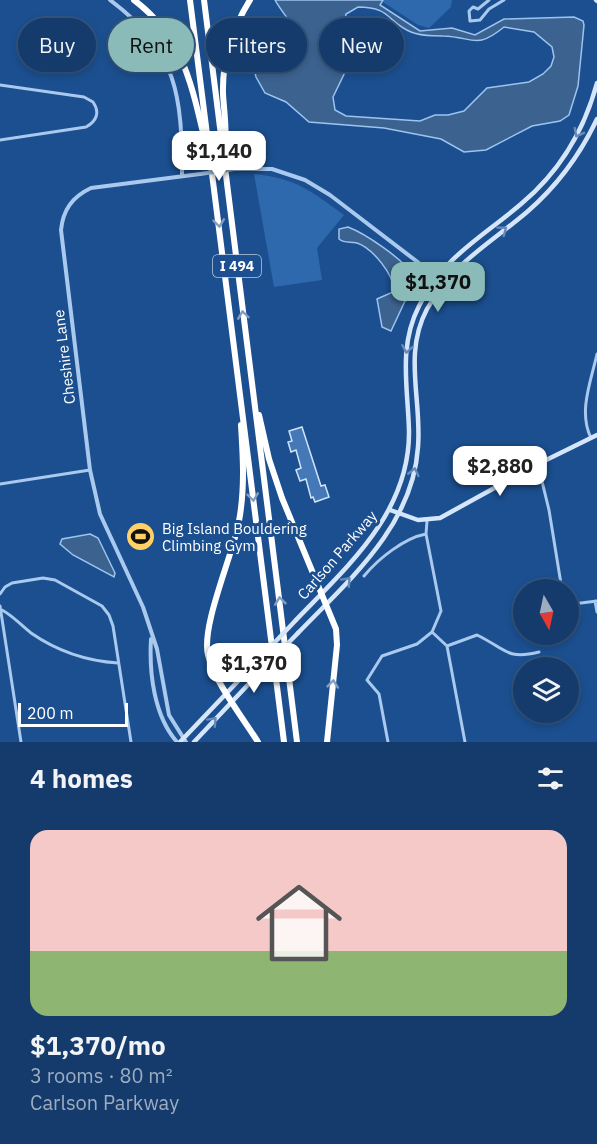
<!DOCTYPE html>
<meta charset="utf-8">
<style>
:root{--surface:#143b6b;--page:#214673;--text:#f1f3f6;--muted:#9dadc1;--line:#33557e;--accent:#8bbbb9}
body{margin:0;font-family:"IBM Plex Sans",sans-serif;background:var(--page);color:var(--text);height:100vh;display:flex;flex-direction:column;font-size:22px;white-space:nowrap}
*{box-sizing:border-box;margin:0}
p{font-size:20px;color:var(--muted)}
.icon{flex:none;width:33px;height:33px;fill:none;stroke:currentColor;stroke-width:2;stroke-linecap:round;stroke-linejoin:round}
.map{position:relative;height:742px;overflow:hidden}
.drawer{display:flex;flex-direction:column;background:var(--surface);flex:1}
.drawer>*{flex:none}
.guide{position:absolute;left:18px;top:18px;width:561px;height:54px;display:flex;gap:12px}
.needle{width:39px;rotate:171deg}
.controls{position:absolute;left:513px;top:579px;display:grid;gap:12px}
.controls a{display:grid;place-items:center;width:66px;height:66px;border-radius:50%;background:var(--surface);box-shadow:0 3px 9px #0003,0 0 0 2px var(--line);font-size:30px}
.scale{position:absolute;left:18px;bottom:15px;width:110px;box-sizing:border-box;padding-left:6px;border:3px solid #fff;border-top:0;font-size:16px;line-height:21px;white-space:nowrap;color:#fff;-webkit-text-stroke:4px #1b4f8f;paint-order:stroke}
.price{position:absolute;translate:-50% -51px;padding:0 14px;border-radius:12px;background:#fff;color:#222;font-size:20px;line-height:39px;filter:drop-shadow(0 2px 3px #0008)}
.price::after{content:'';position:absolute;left:50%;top:36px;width:18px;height:14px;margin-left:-9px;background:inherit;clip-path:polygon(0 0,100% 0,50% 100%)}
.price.current{background:var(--accent);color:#111}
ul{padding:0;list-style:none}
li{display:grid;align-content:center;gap:12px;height:318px;padding:0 30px}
li span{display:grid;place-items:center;height:186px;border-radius:18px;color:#555}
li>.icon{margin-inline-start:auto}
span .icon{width:108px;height:108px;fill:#fffc;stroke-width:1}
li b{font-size:26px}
h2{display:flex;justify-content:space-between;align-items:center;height:72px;padding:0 30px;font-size:26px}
.chip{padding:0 21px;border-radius:27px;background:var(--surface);box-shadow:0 3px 9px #0003,0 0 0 2px var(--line);font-size:21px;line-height:54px}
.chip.current{background:var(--accent);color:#111}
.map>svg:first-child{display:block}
.green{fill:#2e69ad}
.water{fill:#3c6290;stroke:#9cc4f0;stroke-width:1.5;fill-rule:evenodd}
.building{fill:#4478b7;stroke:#cfe3fa;stroke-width:1.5}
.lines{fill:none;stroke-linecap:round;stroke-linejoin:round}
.minor{stroke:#a9c9ee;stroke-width:3}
.tertiary{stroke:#a9c9ee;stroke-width:4}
.secondary{stroke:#d6e6fa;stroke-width:4.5}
.motorway{stroke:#fff;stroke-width:6}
.tertiary-bridge{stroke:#a9c9ee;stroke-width:4}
.secondary-bridge{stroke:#d6e6fa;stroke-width:4.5}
.oneway{stroke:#668bba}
.oneway2{stroke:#829ec1}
.labels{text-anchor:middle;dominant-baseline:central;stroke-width:6;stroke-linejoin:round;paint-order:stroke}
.shield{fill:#1b4f8f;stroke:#bbcadd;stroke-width:1.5}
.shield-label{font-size:14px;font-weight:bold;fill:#fff}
.street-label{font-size:15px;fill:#fff;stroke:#1b4f8f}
.poi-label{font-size:15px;fill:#fff;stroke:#1b4f8f;text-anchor:start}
</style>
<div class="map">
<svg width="597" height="742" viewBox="0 0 597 742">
<rect width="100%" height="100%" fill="#1b4f8f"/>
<path class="green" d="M380 0H452L451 7 429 28 418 25Z
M254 174C296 178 311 191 344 215L317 248 322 280 274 287Z"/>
<path class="water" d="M275 0H383L380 5 420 31 452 28 475 35 504 19 574 17 583 21 584 25 578 86 569 115 560 121 532 126 486 150 464 152 441 139 384 128 309 122 286 102 265 93 256 77 254 69 260 61 283 66C314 38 288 24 275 0ZM358 7C391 7 387 22 411 32 423 37 431 35 443 36 474 37 476 50 504 27L534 32 552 47 554 57 551 66 543 74 529 82 487 88 464 111 448 115H435L420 121 346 116 335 110 333 97 347 68 344 28 346 14Z
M348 227C366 234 403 259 413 275L408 300 405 301 391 331 382 327 377 299 393 292C396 276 372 248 357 243 350 241 345 244 339 239V229Z
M90 534 98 538 115 573 114 577 73 555 60 544 62 539Z"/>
<path class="building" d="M302 427 321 486 325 485 329 497 315 502 313 497 311 498 306 479 300 481 296 470 301 468 296 450 291 452 288 442 292 441 289 431Z"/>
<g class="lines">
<path class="minor" d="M489 0 478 9 473 7 469 11 470 21 480 20 489 9 504 0
M0 85 84 97 93 102C100 112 97 121 86 127L0 140
M591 438C578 412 591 381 597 354
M538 465 549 510 562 590
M0 484 90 470
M427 521 426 534 441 611 432 632 447 646 465 742
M364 576C378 559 404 538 426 534
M0 594 5 587 12 583 43 578 55 580 102 606 109 615 113 626 131 742
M595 601 597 612
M568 602 573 604 597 601
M0 606 21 742
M2 610C13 616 21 625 31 633 57 651 86 661 118 663
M447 646 477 635C506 649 506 660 539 652
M388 742 379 694 367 680 382 656 417 644 432 632"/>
<path class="tertiary" d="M110 0C178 51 182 96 182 176
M234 169H272L305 180 330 195 445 283
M425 267 428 281 426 292
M151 639C149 673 154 716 177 742
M186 742 169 715 157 649 143 607 100 514 90 470 61 230C63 210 72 197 91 188L200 174"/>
<path class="secondary" d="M596 0 597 1
M390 510 418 520 440 518 536 465 597 435
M296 620C348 566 410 512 409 431 408 388 398 347 419 306 443 257 481 238 521 204 558 173 584 131 597 83
M298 633C349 580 413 526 418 447 422 400 403 354 427 309 454 262 488 245 527 212 557 186 580 155 597 119
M180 742 259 659
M194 742 260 672"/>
<path class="motorway" d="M134 0C182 36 191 82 204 137
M190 0 284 742
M204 0 297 742
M225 146C227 129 224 111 223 94 222 59 232 29 250 0
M259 415 269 459 282 498 336 629 337 645 327 742
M241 425C243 457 245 489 239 521 233 555 201 625 208 655 214 681 243 718 258 742"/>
<path class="tertiary-bridge" d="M200 174 234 169"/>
<path class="secondary-bridge" d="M259 659 296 620
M260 672 298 633"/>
</g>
<defs><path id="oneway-chevron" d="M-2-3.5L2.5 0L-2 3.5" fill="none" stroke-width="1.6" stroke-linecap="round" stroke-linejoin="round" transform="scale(1.5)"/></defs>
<g class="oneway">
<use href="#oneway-chevron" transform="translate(578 133) rotate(118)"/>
<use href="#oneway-chevron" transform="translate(503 230) rotate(-37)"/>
<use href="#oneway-chevron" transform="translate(407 349) rotate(100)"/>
<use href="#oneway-chevron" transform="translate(414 472) rotate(-77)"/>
<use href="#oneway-chevron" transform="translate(347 581) rotate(-47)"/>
<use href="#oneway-chevron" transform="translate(213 721) rotate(-47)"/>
</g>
<g class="oneway2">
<use href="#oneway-chevron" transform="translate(219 223) rotate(83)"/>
<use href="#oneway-chevron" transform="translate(243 315) rotate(-98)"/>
<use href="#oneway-chevron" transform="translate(253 497) rotate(83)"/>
<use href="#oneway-chevron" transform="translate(280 601) rotate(-97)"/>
<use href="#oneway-chevron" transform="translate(333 684) rotate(-84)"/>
</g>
<defs>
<symbol id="stadium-disc" viewBox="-11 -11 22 22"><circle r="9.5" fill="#ffd166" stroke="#1b4f8f"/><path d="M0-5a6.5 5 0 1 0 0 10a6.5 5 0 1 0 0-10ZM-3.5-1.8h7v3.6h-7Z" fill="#111"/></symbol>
</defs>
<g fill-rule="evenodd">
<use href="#stadium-disc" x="124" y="520" width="33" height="33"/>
</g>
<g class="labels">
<rect class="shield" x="213" y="255" width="48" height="22" rx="4.5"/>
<g class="shield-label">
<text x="237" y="266">I 494</text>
</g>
<g class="street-label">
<text transform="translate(64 357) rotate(-97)">Cheshire Lane</text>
<text transform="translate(337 555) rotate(-49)">Carlson Parkway</text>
</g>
<g class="poi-label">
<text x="162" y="528">Big Island Bouldering<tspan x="162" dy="17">Climbing Gym</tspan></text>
</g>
</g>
</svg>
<div class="controls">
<a><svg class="needle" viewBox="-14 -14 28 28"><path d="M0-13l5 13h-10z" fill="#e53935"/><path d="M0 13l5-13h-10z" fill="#9dadc1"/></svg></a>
<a><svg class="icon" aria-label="layers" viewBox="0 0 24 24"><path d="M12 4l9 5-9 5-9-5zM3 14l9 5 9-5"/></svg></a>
</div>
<div class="scale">200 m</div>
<b class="price" style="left:219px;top:182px">$1,140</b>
<b class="price current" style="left:438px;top:313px">$1,370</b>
<b class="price" style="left:500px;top:497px">$2,880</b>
<b class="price" style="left:254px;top:694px">$1,370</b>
<div class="guide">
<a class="chip">Buy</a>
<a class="chip current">Rent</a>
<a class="chip">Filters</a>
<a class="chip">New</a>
</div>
</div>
<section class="drawer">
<h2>4 homes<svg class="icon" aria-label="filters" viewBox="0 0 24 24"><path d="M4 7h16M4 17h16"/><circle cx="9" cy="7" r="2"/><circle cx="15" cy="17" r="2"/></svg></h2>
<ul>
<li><span style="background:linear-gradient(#f6c9c9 65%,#8fb573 0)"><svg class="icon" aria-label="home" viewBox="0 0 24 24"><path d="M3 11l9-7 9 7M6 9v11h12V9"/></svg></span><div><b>$1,370/mo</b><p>3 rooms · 80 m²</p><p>Carlson Parkway</p></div></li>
</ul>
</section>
